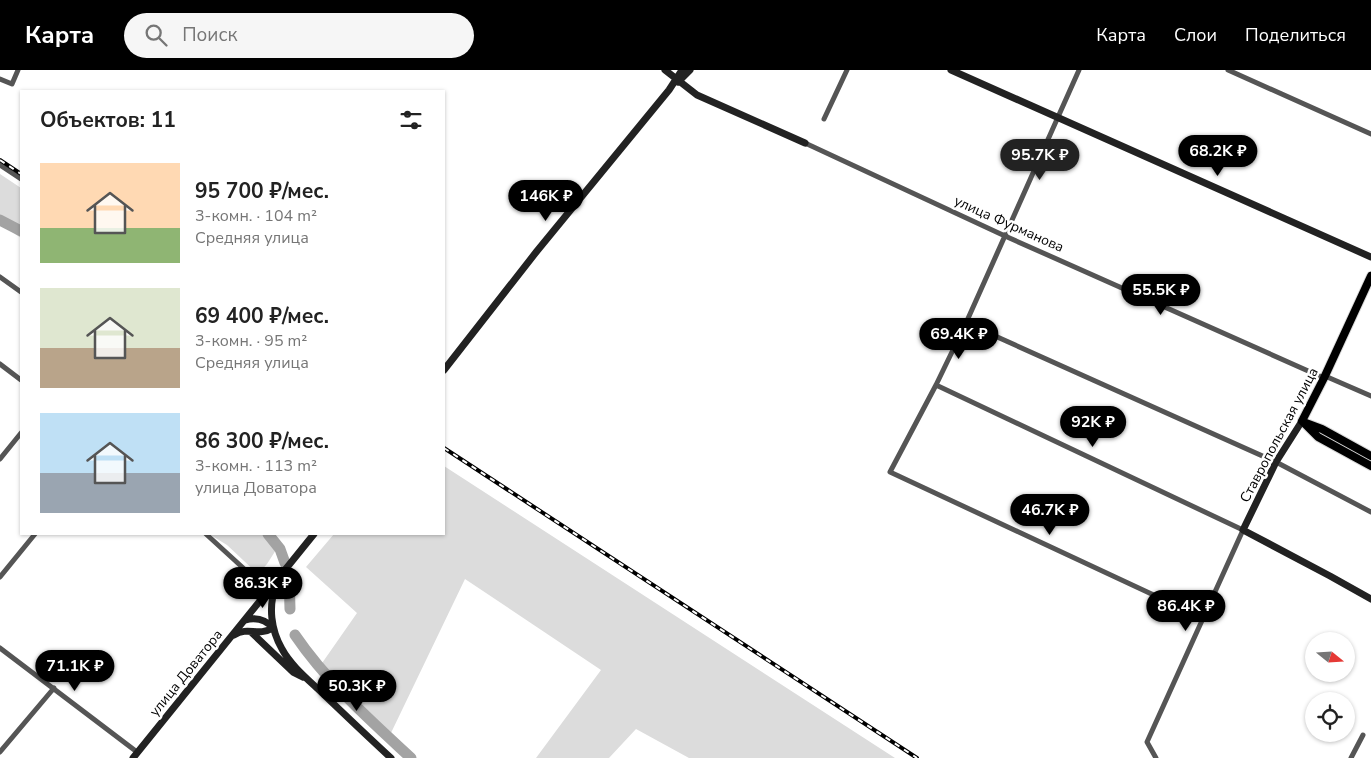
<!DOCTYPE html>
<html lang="ru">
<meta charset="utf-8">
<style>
:root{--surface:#fff;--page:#f6f6f6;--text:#222;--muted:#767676;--accent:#000}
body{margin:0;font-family:"Nunito Sans",sans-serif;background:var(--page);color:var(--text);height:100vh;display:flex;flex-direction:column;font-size:19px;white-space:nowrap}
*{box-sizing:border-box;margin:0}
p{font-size:16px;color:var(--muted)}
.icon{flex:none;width:28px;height:28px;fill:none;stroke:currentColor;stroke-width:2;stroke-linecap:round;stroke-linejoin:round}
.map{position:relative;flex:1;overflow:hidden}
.side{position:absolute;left:20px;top:20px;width:425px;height:445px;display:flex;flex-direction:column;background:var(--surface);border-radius:0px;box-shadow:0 1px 4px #0004}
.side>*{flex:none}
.needle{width:32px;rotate:108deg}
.controls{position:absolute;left:1305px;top:562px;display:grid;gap:10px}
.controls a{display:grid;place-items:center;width:50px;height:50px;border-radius:50%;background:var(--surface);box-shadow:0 1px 4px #0004;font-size:25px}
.price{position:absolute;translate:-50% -42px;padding:0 11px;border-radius:18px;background:var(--accent);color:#fff;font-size:16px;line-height:32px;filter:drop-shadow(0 1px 2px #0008)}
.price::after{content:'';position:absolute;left:50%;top:30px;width:15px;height:11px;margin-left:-8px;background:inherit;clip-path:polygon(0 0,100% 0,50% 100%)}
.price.selected{background:#222;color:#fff}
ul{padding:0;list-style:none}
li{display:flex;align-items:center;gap:15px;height:125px;padding:0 20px}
li span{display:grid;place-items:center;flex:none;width:140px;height:100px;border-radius:0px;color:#555}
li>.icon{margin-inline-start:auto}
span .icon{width:60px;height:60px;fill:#fffc;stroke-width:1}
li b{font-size:21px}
h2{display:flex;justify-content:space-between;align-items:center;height:60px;padding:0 20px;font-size:21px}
header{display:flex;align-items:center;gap:30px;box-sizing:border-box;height:70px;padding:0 25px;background:var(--accent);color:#fff}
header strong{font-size:24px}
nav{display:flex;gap:28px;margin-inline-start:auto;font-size:18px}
.search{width:350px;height:45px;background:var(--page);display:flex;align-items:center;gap:12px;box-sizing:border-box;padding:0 18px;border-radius:28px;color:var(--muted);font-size:19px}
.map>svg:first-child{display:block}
.green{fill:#dcdcdc}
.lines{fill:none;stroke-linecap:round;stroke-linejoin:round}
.river{stroke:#a3a3a3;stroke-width:11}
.primary-casing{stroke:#dbdbdb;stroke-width:10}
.street{stroke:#555;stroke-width:5}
.secondary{stroke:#222;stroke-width:7}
.primary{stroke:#000;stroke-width:8}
.rail-casing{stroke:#000;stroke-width:4}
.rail{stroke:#fff;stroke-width:2;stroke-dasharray:5.5;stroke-linecap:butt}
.labels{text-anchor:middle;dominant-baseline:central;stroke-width:5;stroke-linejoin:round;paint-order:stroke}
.street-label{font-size:14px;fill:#000;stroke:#fff}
</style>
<header>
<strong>Карта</strong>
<div class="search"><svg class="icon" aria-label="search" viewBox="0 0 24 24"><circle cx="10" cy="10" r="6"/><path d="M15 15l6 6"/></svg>Поиск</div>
<nav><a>Карта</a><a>Слои</a><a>Поделиться</a></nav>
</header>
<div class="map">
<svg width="1371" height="688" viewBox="0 0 1371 688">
<rect width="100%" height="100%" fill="#fff"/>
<path class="green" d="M0 104 21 118V168L0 154Z
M444 396 895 688H689L636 659 609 688H536L601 600 465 509 390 665 320 596 357 543 306 497 334 464H444Z
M209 464H273L281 472 267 494 258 504 227 475Z"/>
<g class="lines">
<path class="river" d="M0 150 21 161
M268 464 280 479 285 493
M289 504 290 539
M295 565C327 612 370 650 411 688"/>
<defs>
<path id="primary" d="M1302 351 1324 308 1371 206
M1302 351 1318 367 1371 396
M1306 353 1322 359 1371 386"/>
</defs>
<use href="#primary" class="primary-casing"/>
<path class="street" d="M1079 0 966 253 936 315 890 402 1203 548
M1228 0 1371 64
M0 9 12 14 18 0
M824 49 847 0
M805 73 1005 166 1324 308
M0 95 21 109
M0 207 21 222
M966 253 1276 392 1371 442
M0 294 21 310
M1325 306 1371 326
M936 315 1243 460 1147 672 1156 688
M0 389 21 363
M206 464 253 507 269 520
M0 507 35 464
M0 578 137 682
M0 682 54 618
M1351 688 1363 665"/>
<path class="secondary" d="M665 0 697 25 805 73
M951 0 1371 187
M678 12 690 0
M444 300 537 181 669 20 682 0
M1302 351 1276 392 1243 460 1330 506 1371 529
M276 516C268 536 271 560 282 579 290 594 305 607 318 619 342 642 366 665 391 688
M245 550C256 547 266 550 273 558
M251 562 293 602 303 607
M234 565C249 556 257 567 273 558
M133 688 314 464"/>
<use href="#primary" class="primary"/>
<defs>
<path id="rail" d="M0 90 21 104
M444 378 917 688"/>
</defs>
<use href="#rail" class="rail-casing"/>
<use href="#rail" class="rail"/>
</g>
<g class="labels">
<g class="street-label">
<text transform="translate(1009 154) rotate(24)">улица Фурманова</text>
<text transform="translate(1279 365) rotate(-62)">Ставропольская улица</text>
<text transform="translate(186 603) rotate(-51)">улица Доватора</text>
</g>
</g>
</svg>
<div class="controls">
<a><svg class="needle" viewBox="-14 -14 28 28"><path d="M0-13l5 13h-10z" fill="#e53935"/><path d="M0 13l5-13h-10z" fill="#767676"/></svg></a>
<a><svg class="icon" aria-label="locate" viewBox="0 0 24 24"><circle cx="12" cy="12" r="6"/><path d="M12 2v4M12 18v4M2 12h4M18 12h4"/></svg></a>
</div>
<b class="price" style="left:1218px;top:107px">68.2K ₽</b>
<b class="price selected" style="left:1040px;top:111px">95.7K ₽</b>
<b class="price" style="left:546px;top:152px">146K ₽</b>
<b class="price" style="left:1161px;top:246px">55.5K ₽</b>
<b class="price" style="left:959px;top:290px">69.4K ₽</b>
<b class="price" style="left:1093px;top:378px">92K ₽</b>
<b class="price" style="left:1050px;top:466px">46.7K ₽</b>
<b class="price" style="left:263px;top:539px">86.3K ₽</b>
<b class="price" style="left:1186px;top:562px">86.4K ₽</b>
<b class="price" style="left:75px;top:622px">71.1K ₽</b>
<b class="price" style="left:357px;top:642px">50.3K ₽</b>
<section class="side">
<h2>Объектов: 11<svg class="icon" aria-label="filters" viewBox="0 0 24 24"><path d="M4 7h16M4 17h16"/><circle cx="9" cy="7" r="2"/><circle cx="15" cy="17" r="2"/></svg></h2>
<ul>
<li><span style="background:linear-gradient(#ffd9b3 65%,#8fb573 0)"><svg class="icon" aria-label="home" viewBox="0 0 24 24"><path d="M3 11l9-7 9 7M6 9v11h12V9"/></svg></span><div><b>95 700 ₽/мес.</b><p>3-комн. · 104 m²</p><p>Средняя улица</p></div></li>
<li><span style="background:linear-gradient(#dfe7d0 60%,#b9a48a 0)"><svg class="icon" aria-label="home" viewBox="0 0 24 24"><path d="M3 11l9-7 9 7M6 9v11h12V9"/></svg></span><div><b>69 400 ₽/мес.</b><p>3-комн. · 95 m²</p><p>Средняя улица</p></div></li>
<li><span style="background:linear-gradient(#bfe0f5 60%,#9aa5b1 0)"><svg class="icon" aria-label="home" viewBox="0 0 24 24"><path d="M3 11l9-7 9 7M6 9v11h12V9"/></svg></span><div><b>86 300 ₽/мес.</b><p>3-комн. · 113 m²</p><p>улица Доватора</p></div></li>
</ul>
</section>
</div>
